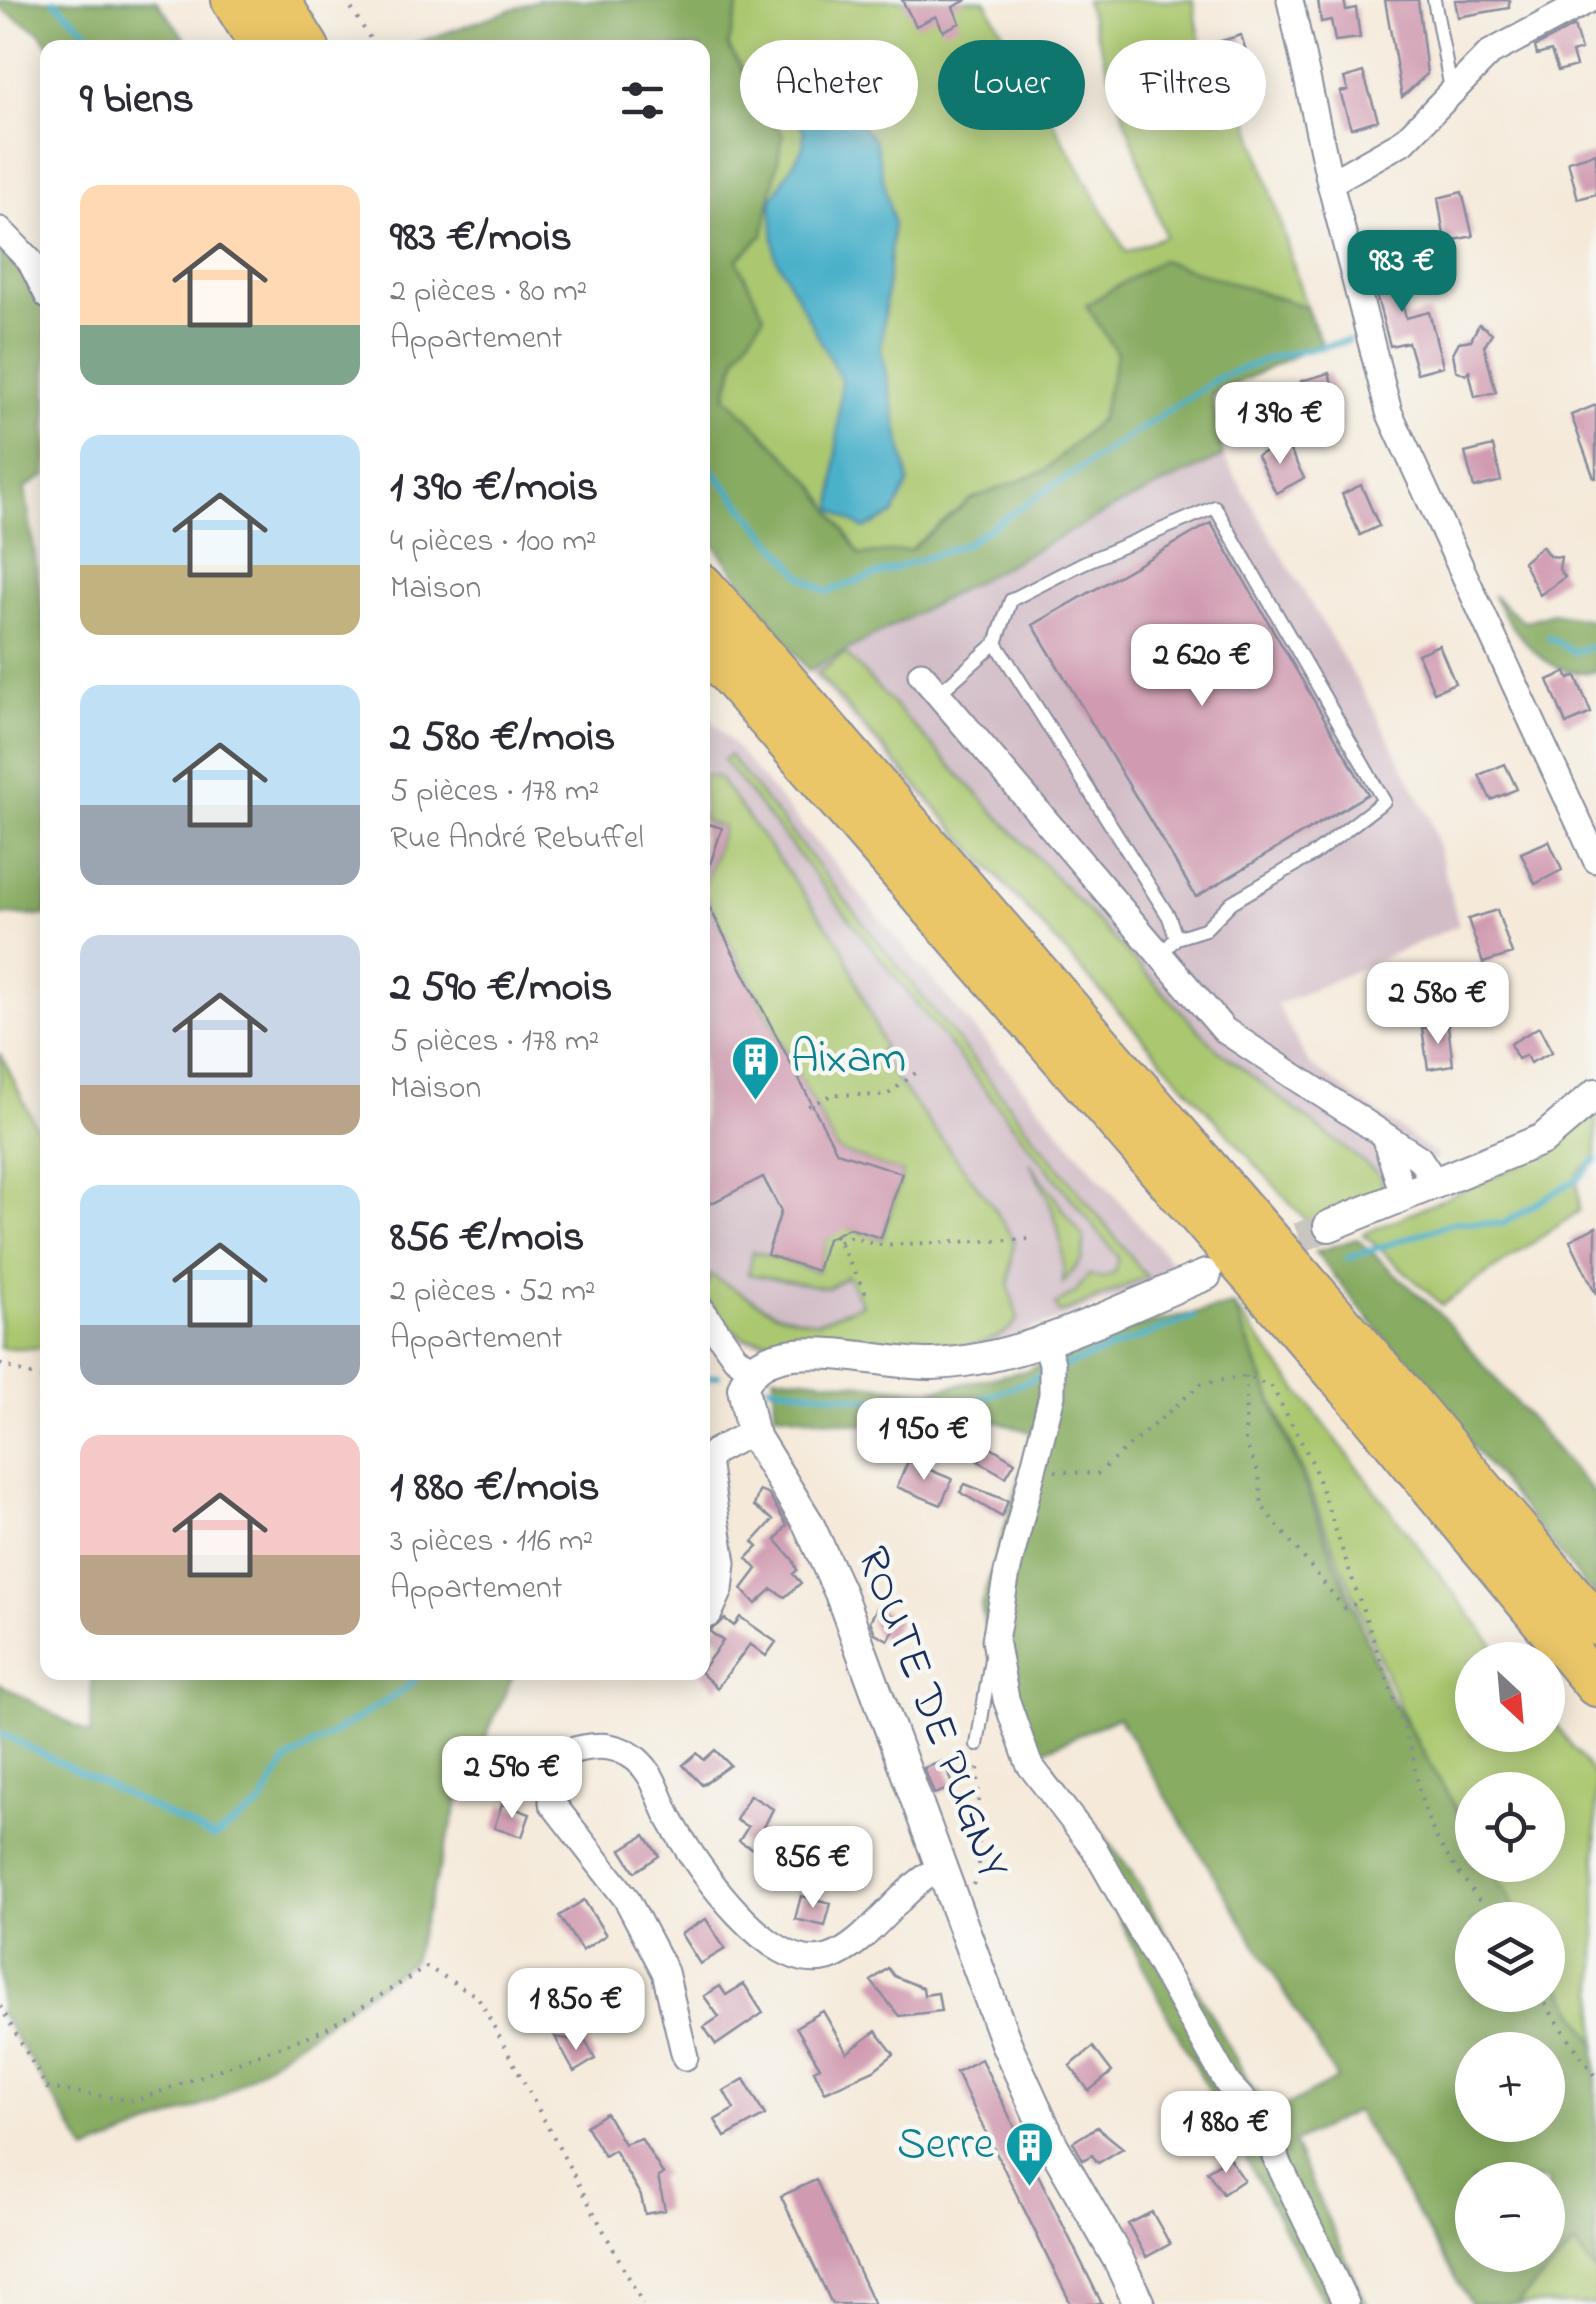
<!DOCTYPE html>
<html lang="fr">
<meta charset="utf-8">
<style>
:root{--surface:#fff;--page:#f7f7f7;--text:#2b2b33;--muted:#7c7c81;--accent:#0f766e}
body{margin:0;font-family:"Indie Flower",sans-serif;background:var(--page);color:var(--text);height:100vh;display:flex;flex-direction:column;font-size:38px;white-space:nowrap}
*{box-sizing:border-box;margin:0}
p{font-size:32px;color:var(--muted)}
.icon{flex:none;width:55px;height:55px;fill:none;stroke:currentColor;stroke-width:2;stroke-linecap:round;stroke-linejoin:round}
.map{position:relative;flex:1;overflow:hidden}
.sheet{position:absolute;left:40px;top:40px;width:670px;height:1640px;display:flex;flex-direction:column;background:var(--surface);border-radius:20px;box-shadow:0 5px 25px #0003}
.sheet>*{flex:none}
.guide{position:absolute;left:740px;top:40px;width:705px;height:90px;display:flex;gap:20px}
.needle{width:65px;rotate:154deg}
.buttons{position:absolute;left:1455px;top:1642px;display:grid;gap:20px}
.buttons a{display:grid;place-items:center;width:110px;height:110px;border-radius:50%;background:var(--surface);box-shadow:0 5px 25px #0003;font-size:50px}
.price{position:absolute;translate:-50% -85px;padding:0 22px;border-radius:20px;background:#fff;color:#222;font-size:32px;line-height:65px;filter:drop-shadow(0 2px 5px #0008)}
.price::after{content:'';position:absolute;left:50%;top:60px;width:30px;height:22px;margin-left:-15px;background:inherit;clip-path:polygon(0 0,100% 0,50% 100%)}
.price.selected{background:var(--accent);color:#fff}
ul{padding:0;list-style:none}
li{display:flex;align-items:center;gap:30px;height:250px;padding:0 40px}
li span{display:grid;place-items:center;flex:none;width:280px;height:200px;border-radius:20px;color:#555}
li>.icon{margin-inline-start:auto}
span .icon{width:120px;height:120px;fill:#fffc;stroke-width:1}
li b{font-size:42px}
h2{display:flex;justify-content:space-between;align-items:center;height:120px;padding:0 40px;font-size:42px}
.pill{padding:0 35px;border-radius:45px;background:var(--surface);box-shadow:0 5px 25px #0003;font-size:35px;line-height:90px}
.pill.selected{background:var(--accent);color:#fff}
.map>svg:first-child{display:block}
.industrial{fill:#d2bdc7}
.green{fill:#abc86f;stroke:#637c66;stroke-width:2.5}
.forest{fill:#88ac62;stroke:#526e60;stroke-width:2.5;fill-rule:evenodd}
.water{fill:#4bb1ca;stroke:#337094;stroke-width:2.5}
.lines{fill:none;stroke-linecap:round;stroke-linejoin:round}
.stream{stroke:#4bb1ca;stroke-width:6}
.building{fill:#d09ab0}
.tertiary-tunnel{stroke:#c9c5c1;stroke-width:30;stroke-dasharray:30 15;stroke-linecap:butt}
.service-casing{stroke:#888c9c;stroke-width:16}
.minor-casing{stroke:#888c9c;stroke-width:29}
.tertiary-casing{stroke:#888c9c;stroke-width:34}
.motorway-casing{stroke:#888c9c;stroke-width:46}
.path{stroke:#888c9c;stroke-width:4;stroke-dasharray:2.5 8;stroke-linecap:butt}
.service{stroke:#fff;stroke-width:12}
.minor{stroke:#fff;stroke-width:25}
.tertiary{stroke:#fff;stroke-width:30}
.motorway{stroke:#eac669;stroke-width:42}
.labels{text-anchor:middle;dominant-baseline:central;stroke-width:9;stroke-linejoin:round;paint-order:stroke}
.culture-label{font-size:45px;fill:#0d838f;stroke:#f6f6f2;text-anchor:start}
.street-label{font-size:45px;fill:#1b2f5e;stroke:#f6f6f2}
</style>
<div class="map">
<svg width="1596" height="2304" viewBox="0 0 1596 2304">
<rect width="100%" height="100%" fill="#f6f6f2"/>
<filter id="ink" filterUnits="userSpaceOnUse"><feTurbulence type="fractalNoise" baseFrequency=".01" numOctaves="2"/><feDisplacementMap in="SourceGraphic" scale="20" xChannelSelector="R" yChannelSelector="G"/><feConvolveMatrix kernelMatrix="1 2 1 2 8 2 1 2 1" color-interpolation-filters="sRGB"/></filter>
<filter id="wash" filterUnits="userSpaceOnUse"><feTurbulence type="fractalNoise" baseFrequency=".0048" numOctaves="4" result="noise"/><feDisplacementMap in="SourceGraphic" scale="40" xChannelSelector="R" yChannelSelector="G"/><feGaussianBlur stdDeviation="2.25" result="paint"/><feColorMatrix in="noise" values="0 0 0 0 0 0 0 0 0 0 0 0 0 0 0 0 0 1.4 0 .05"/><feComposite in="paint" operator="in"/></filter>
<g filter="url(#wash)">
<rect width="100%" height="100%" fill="#f5eada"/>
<path class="industrial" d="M1223 456 1375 712 1430 818 1459 925 1277 1005 1309 1064 1439 1157 1362 1204 1309 1224 808 671 1116 507Z
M702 708 1181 1274 991 1344 917 1353 742 1342 720 1324 702 1298Z"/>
<path class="green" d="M740 0H985L1126 252 1165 236 1085 0H1193L1214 119 1247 113 1306 307 1161 260 1087 305 1117 353 1101 418 1045 472 971 499 910 550 860 555 814 484 726 396 737 356 763 315 737 260 783 135 728 46Z
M845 653 1216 1048 1381 1176V1192L1309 1224 817 674Z
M729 755 1147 1277 1060 1314 1055 1305 1075 1293 1088 1275 1102 1278 1114 1273 1118 1257 723 760Z
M703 775 718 777 842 946 883 1045 878 1056 992 1205 1014 1241 1009 1286 1018 1319C986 1374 802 1340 744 1338L722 1321 704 1294 710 1275 776 1313 817 1322 862 1304 847 1276 828 1288 748 1274 753 1251 817 1272 827 1239 846 1227 882 1239 903 1173 838 1151 703 890 723 828 703 820Z
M0 1053 47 1149V1348H0Z
M1596 1114V1159L1577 1173 1579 1211 1442 1305 1363 1234 1526 1163Z
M1030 1163 1084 1238 1082 1259 1063 1283C1065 1235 1053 1205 1030 1163Z
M1233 1305 1505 1660H1472V1735H1548V1715L1596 1778V2045L1548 1963V1920H1522L1490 1865H1548V1790H1472V1836L1407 1724Z
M1575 2244 1596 2274V2304H1516Z"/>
<path class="forest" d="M0 0H156L192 47H50L41 33 0 8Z
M538 0H740L728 46 783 135 763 235 737 260 764 315 737 356 726 396 814 484 860 555 910 550 971 499 1045 471 1101 418 1117 353 1086 305 1161 260 1306 307 1321 343 1212 395 1223 456 1116 507 808 671 703 529 702 48 406 47Z
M0 227 47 296V475L25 488 47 640V916L0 915Z
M1492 595 1524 622 1552 613 1596 621V671C1546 682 1513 630 1492 595Z
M1357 1239 1440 1314 1596 1496V1599L1315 1252Z
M1233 1305 1389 1695 1472 1836V1865H1490L1522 1920H1472V1995H1548V1963L1596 2045V2274L1575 2245 1516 2304H1471L1356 2111 1293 2143 1367 2304H1325L1168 2016 994 1669 981 1605 1034 1433 990 1419 897 1429 775 1413 774 1375 929 1391 1029 1370 1107 1333ZM1118 1717 1337 2079 1272 2113 1251 2086 1129 1868 1040 1752ZM1472 2050H1548V2125H1472ZM1472 2180H1548V2255H1472Z
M92 1673H514L461 1793 412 1961 214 2101 87 2152 0 2013V1684L91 1735Z"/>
<path class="water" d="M786 52 801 57 823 88 875 140 893 223 881 350 909 482 893 515 864 529 833 509 841 380 775 255 771 201 803 147 804 130 763 73Z"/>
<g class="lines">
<path class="stream" d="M54 0 105 48
M702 458 803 577 827 592 965 544 1218 378 1273 357 1348 341
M1548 637 1573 652 1596 645
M1348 1258 1455 1222 1503 1224 1580 1177 1596 1160
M1058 1369 1194 1317
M702 1378 718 1376
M769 1385 906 1405 967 1404 1046 1374
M0 1733 214 1838 260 1806 286 1762 407 1688 421 1672"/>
</g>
<g id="blocks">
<path class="building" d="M902 0H967L953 7 960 23 943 31 936 16 916 26Z
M1318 0H1344L1346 10 1356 8 1360 38 1335 41 1331 20 1321 22Z
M1385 0H1418L1427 74 1402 97Z
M1455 0H1509V8L1458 17Z
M1574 26 1581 50 1572 53 1576 66 1558 71 1551 51 1537 55 1535 47Z
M1241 35 1252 70 1228 77 1218 42Z
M1363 72 1378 120 1351 128 1340 92 1348 90 1344 78Z
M1596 153V194L1578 199 1568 161Z
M1462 192 1473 236 1445 242 1438 198Z
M1388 248 1406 318 1429 312 1443 366 1417 373 1408 342 1390 346 1365 253Z
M1479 324 1492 333 1484 346 1496 392 1475 397 1469 371 1466 375 1456 370 1453 353 1459 342 1471 340Z
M1329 373 1339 407 1310 415 1301 381Z
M1596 405V478H1594L1571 415Z
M1285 441 1304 478 1276 493 1257 456Z
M1493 446 1501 481 1474 488 1465 453Z
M1361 485 1379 526 1360 535 1342 494Z
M1211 523 1368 794 1196 897 1033 625Z
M1542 546 1549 556 1561 557 1559 569 1565 577 1540 595 1523 562Z
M1439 645 1455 683 1434 692 1418 654Z
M1566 672 1569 679 1576 676 1591 713 1566 724 1548 680Z
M1505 764 1517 789 1491 800 1479 775Z
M702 822 722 828 706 877H702Z
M1549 841 1562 870 1535 884 1521 853Z
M702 893 837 1152 902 1173 881 1238 849 1228 827 1239 817 1271 767 1255 781 1211 763 1177 702 1208Z
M1497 910 1512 954 1483 963 1468 919Z
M1448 1025 1453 1065 1428 1069 1422 1028Z
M1539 1027 1552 1052 1530 1063 1526 1055 1518 1059 1510 1044Z
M1596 1227V1294L1570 1240Z
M991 1447 1015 1462 1006 1477 978 1461Z
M908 1461 952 1479 941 1505 897 1487Z
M965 1484 1008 1501 1002 1517 960 1492Z
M759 1491 768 1494 787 1525 776 1540 793 1560 797 1570 793 1574 801 1583 785 1597 772 1589 756 1604 742 1589 757 1569 747 1558 758 1547 753 1542 773 1520 754 1506Z
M877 1608 899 1620 888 1640 875 1633 870 1621Z
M740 1617 776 1642 766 1656 750 1644 717 1688 700 1672 723 1641 709 1631 725 1619 734 1626Z
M715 1750 730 1765 702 1785 683 1765 697 1753 704 1760Z
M944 1761 954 1787 934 1794 924 1768Z
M750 1795 773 1809 753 1849 739 1841 748 1827 736 1820Z
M502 1804 530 1814 522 1837 494 1828Z
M852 1833 869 1863 856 1870 838 1841Z
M645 1835 659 1856 635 1872 621 1850Z
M801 1896 831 1903 825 1926 795 1919Z
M584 1900 606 1935 582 1951 559 1916Z
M706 1919 725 1949 700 1964 681 1934Z
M888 1968 894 1976 923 1988 924 1995 938 1993 941 2011 899 2016 871 1981Z
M744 1984 763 2013 716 2045 704 2027 719 2017 704 1996 720 1986 726 1995Z
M823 2011 847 2053 876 2031 894 2054 874 2070 825 2092 814 2070 820 2067 796 2027Z
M555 2037 586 2042 595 2059 574 2072Z
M1093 2047 1112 2072 1089 2091 1070 2066Z
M981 2059 1102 2304H1071L956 2072Z
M744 2079 765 2115 725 2137 715 2120 734 2109 724 2091Z
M606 2113 624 2144 641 2138 663 2174 658 2177 665 2210 645 2214 641 2196 614 2150 604 2156 586 2126Z
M1097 2127 1123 2148 1098 2163 1092 2155 1083 2160 1073 2142Z
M1229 2158 1244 2180 1223 2194 1207 2171Z
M816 2180 874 2304H832L781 2196Z
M1152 2212 1170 2244 1146 2257 1128 2224Z"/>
</g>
</g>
<g filter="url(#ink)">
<use href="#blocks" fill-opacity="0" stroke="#888c9c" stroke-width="2.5"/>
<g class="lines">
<path class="tertiary-tunnel" d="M1257 1254 1329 1226"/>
<defs>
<path id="service" d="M1434 0 1451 89
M996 643 1169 917 1176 938 1159 957
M938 694 996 643 1011 600 1083 563 1215 507 1384 801 1314 854 1232 902 1205 929 1176 938
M977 1745 991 1659"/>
<path id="minor" d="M1290 0 1330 183 1389 412 1596 860
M1330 183 1404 141 1490 53 1589 0
M0 230 30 261 48 296
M921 674 1224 1030 1419 1158 1437 1185
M1384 1136 1404 1197
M702 1310 735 1357 752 1370
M1044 1338 1052 1363V1395L1007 1573 995 1640 1006 1699 1029 1764 1094 1848 1228 2084 1254 2112 1346 2304
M709 1614 720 1590 723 1563 707 1461 714 1452 752 1432
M685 2057 665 1972 626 1898 552 1803V1777L564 1753C589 1745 613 1741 636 1759 657 1776 660 1804 673 1825 698 1868 770 1975 828 1958 868 1946 900 1887 941 1868"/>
<path id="tertiary" d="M1329 1226 1543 1139 1596 1094
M1139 2304 1118 2259 1052 2144 1006 2043 840 1593 808 1523 752 1432 743 1388C762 1326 881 1366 932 1364 1026 1361 1119 1309 1206 1275"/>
<path id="motorway" d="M233 0 263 48
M278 0 308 48
M702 585 1391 1381 1596 1624
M702 643 1371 1413 1596 1685"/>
</defs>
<use href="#service" class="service-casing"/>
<use href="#minor" class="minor-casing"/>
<use href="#tertiary" class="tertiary-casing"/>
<use href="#motorway" class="motorway-casing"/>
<path class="path" d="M346 0 376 48
M808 1106 834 1094 886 1096 918 1071
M835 1235 866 1294
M839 1242 850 1237 878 1245 1034 1239
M0 1364 48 1381
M1246 1376 1245 1442 1259 1474 1262 1506 1344 1608 1358 1603
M1055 1471 1097 1474 1201 1384 1246 1376 1272 1387 1312 1462 1413 1755C1424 1840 1448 1854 1493 1920
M973 1885 979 1869 978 1760
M1539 1995 1596 2078
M0 2006 47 2088 135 2101 324 2030 427 1967 478 1997 643 2304"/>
<use href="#service" class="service"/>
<use href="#minor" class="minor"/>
<use href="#tertiary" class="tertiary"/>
<use href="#motorway" class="motorway"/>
</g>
</g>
<defs>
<symbol id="building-pin" viewBox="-11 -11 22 30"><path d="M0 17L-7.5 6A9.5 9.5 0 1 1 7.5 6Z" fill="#0f9aa8" stroke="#f6f6f2"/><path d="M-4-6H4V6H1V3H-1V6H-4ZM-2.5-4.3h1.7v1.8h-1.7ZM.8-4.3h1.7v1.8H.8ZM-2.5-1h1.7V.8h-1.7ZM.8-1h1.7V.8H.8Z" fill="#fff"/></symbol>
</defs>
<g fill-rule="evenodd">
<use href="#building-pin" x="728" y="1032" width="55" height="75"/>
<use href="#building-pin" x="1002" y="2118" width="55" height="75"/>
</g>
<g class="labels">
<g class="culture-label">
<text x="791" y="1060">Aixam</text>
<text x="994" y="2146" text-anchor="end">Serre</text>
</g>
<g class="street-label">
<text transform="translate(931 1713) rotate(69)">ROUTE DE PUGNY</text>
</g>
</g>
</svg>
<div class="buttons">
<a><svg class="needle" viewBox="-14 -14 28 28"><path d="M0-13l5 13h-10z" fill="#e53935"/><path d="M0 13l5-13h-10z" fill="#7c7c81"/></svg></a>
<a><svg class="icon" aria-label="locate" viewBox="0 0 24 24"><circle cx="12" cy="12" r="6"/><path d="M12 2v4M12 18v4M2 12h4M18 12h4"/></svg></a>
<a><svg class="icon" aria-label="layers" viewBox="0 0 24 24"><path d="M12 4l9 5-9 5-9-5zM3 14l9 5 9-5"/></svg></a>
<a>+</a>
<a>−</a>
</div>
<b class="price selected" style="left:1402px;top:315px">983 €</b>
<b class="price" style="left:1280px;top:467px">1 390 €</b>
<b class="price" style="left:1202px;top:709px">2 620 €</b>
<b class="price" style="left:1438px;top:1047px">2 580 €</b>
<b class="price" style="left:924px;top:1483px">1 950 €</b>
<b class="price" style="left:512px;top:1821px">2 590 €</b>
<b class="price" style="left:813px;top:1911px">856 €</b>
<b class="price" style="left:576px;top:2053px">1 850 €</b>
<b class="price" style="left:1226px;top:2176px">1 880 €</b>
<div class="guide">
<a class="pill">Acheter</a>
<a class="pill selected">Louer</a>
<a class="pill">Filtres</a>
</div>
<section class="sheet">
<h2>9 biens<svg class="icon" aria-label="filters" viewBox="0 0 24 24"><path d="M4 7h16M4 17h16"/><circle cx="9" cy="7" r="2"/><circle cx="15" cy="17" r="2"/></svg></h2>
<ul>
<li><span style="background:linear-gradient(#ffd9b3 70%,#7fa58c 0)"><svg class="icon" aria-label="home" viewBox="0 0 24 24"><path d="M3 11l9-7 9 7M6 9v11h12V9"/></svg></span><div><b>983 €/mois</b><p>2 pièces · 80 m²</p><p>Appartement</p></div></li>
<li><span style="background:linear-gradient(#bfe0f5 65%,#c2b280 0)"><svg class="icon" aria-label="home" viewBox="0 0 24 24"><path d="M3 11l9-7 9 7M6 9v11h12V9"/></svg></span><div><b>1 390 €/mois</b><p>4 pièces · 100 m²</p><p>Maison</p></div></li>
<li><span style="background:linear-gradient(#bfe0f5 60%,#9aa5b1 0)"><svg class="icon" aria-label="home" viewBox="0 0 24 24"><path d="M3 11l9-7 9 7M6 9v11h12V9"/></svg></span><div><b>2 580 €/mois</b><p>5 pièces · 178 m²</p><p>Rue André Rebuffel</p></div></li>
<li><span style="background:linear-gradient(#c9d6e8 75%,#b9a48a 0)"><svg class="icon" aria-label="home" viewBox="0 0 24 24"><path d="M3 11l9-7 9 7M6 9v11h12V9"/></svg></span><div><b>2 590 €/mois</b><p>5 pièces · 178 m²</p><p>Maison</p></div></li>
<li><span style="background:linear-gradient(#bfe0f5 70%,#9aa5b1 0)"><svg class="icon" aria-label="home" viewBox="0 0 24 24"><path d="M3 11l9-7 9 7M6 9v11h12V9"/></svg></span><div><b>856 €/mois</b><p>2 pièces · 52 m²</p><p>Appartement</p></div></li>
<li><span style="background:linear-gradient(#f6c9c9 60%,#b9a48a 0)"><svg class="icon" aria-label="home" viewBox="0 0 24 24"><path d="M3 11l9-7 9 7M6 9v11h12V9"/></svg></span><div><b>1 880 €/mois</b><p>3 pièces · 116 m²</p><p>Appartement</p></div></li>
</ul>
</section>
</div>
